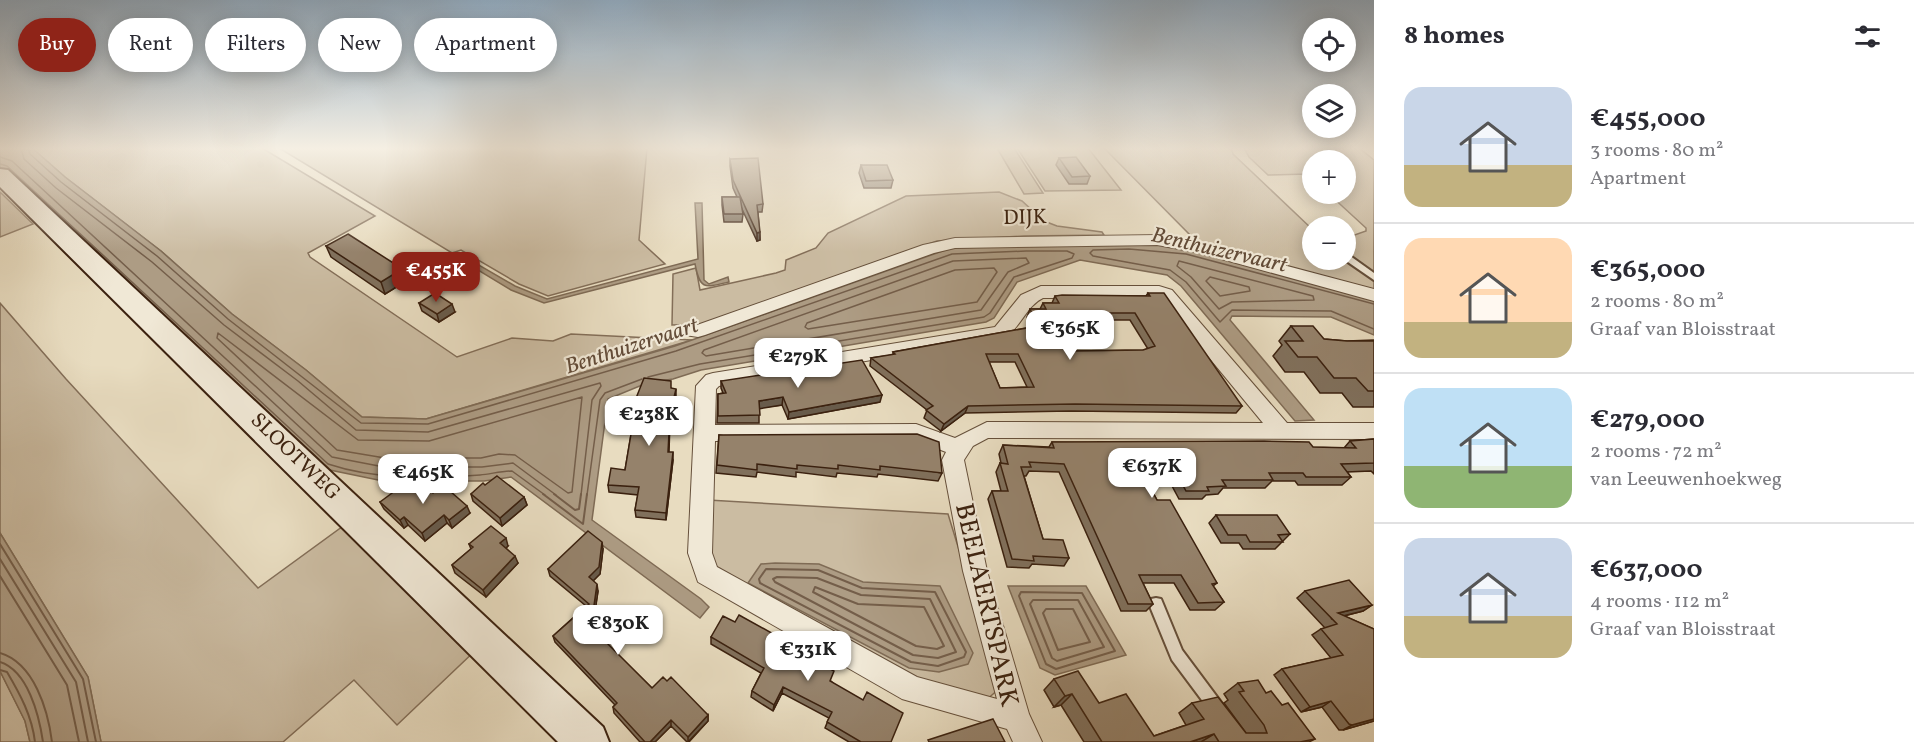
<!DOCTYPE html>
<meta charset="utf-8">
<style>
:root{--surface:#fff;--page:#f7f7f7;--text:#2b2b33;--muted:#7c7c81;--line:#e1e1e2;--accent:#8f2418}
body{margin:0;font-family:Vollkorn,serif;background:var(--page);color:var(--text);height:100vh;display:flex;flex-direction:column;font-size:22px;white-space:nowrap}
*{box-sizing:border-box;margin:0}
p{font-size:20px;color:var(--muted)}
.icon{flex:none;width:33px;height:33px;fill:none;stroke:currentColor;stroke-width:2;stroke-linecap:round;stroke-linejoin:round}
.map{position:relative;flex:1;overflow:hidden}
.drawer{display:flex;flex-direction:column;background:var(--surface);width:540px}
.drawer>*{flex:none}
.hud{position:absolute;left:18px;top:18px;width:570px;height:54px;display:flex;gap:12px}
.controls{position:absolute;left:1302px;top:18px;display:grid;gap:12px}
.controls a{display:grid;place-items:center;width:54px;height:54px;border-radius:50%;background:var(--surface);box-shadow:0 3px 15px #0003;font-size:30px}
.price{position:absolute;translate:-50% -51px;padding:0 14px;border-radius:12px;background:#fff;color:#222;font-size:20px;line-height:39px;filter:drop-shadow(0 2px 3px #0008)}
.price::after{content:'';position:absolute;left:50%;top:36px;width:18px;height:14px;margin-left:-9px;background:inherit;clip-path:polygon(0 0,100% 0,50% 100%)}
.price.on{background:var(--accent);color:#fff}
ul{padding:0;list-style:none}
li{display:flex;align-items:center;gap:18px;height:150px;padding:0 30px}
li+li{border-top:2px solid var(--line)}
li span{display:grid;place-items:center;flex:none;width:168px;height:120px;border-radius:18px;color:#555}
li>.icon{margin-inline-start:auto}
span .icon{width:72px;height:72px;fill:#fffc;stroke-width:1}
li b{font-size:26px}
h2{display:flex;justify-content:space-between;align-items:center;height:72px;padding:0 30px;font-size:26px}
.tag{padding:0 21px;border-radius:27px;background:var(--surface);box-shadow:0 3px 15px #0003;font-size:21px;line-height:54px}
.tag.on{background:var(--accent);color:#fff}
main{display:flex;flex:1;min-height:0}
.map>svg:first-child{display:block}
.green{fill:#cbbca2;stroke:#836e58;stroke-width:1.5}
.water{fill:#ad9c84;stroke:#7f6b55;stroke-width:1.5}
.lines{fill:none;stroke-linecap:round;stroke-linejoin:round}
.shore-far1{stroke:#745e4a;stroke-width:1.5}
.shore{stroke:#745e4a;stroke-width:2}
.lane-casing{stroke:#66503b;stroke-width:4}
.street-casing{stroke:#66503b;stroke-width:2}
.secondary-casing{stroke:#3b210f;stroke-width:4}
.lane{fill:#f0e8d6;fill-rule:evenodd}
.street{fill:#f0e8d6;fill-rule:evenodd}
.secondary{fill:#f0e8d6;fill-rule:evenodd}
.wall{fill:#80705c;stroke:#3b210f;stroke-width:1.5;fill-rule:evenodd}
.shaded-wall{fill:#685b4b;stroke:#3b210f;stroke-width:1.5}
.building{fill:#95826b;stroke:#3b210f;stroke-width:1.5;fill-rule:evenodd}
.labels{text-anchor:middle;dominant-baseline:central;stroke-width:4.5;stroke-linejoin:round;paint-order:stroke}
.street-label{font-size:21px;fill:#3b210f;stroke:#f0e8d6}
.water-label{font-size:22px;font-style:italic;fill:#634c38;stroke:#f0e8d6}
.near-street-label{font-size:26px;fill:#3b210f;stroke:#f0e8d6}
</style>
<main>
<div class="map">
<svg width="1374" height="742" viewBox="0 0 1374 742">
<rect width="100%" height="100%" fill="#e8dcc0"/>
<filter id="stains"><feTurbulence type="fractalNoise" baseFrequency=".00333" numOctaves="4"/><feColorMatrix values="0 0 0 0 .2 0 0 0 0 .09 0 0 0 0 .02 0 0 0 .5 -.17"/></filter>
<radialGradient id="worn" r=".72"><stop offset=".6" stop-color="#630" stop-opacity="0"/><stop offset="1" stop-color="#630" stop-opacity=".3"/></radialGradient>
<path class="green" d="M32 148H262L375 216 308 253 310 257 457 357 512 338 553 341 571 334 692 340 426 419 362 417 306 370 232 314 161 251 65 177Z
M279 148H647L639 240 665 264 548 296 519 284 461 250 452 253Z
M997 148H1014L1043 193 1024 194Z
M1017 148H1088L1121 190 1045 191Z
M1104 148H1231L1233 154 1312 229V260H1346V238L1366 231V228L1329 194H1346V160H1312V178L1308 174 1268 175 1249 157 1244 148H1359L1374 160V291L1200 245Z
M0 192 33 224 0 237Z
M999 192 1022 201 1044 221 1057 226 1102 232 1104 235 1024 236 937 241 705 324 672 325 673 274 696 268 700 290 776 273 785 270 786 260 816 248 828 233 906 196Z
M0 303 66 379 258 588 346 524 479 647 397 725 354 680 283 742H101L88 677 0 533Z
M708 500 948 514 1001 687 984 702 906 675 711 564Z
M0 671 25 721 30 742H0Z"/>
<path class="water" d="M0 148H32L65 177 161 251 232 314 306 370 362 417 426 419 675 346 951 248 1129 243 1169 246 1187 248 1374 299V335L1331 317 1232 316 1230 320 1314 420 1295 421 1181 286 1167 275 1080 260 1017 282 994 318 986 322 701 370 673 379 647 383 608 399 592 520 701 599 709 607 700 618 511 477 484 481H383L325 469 0 168Z
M695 203H702L704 280 709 284 728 277 729 282C704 288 700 290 695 264L544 303 511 290 453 255 458 253 515 286 547 299 698 259Z
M0 533 88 677 101 742H30L25 721 0 671Z
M775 563 819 564 863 582 940 586 973 653 968 664 939 672 909 668 748 583 761 564Z
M1008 586H1086L1126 655 1055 675 1040 668Z"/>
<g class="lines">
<path class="shore-far1" d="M21 148 24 159 56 188 152 262 224 325 298 381 356 430 428 432 600 383 601 386 592 400 581 495
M28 148 30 154 61 182 157 256 228 319 361 423 428 424 676 351 952 254 1026 251H1067L1074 254 1072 258 1014 277 990 313 984 317 700 364 648 377
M0 157 12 161 332 457 384 467H482L513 463 556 495
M0 164 7 166 328 464C376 480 429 479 480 475 491 474 501 471 512 471L545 495
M1026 258 1029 263 1008 272 981 310 706 356 702 353 704 350 953 261Z
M1179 261 1313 296 1314 300 1232 302 1219 309 1191 277 1177 266Z
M994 268 997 272 977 302 808 329 805 327 807 323 955 270Z
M1210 277 1249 287 1250 291 1220 296 1206 281Z
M1374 304 1186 254 1129 249 1093 250 1090 253 1093 256 1170 270 1186 282 1220 322 1232 310 1331 311 1374 329
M218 333 358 440 429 441 582 397 572 492 568 493 515 455 499 454 481 458H385L337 450 217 338Z
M587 495 600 400 605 393 642 379"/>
<path class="shore" d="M543 494 583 524 587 494
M554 494 575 510 579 509 581 494
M0 544 83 679 96 742
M0 559 76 682 88 742
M766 569 818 570 862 588 935 592 966 652 964 657 938 666 911 662 760 583 759 579Z
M0 576 67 685 79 742
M777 577 817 578 861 595 930 599 956 652 938 658 913 655 775 582 773 579Z
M815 587 858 604 924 607 944 646 937 649 916 646 813 592Z
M1021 592 1082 593 1115 651 1056 669 1046 664 1019 596Z
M1033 600H1078L1104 647 1057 661 1052 658 1030 604Z
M1046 609H1073L1090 642 1058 650 1043 613Z
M0 653C34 663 48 710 52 742
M0 662C28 671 39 715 43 742
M0 670 7 672C20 694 32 716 35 742"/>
<defs>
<path id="lane" d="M1346 253 1374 273V280L1345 260Z
M1156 598 1161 599 1182 650 1223 705 1226 710 1223 715 1218 718 1213 715 1172 660 1149 604 1151 599Z"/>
<path id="street" d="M1157 235 1197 242 1374 289V301L1196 252 1157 245 955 248 934 253 705 335 698 337 678 334 676 330 678 326 697 325 923 245 955 238Z
M1041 286H1159L1172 290 1287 423H1374V439L988 438 973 446 964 460 987 571 1029 714 1042 742H1013L1007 729 902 699 698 582 688 553 696 386 706 375 713 373 995 327 1021 295ZM1043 298H1160L1263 423 987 422 955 438 916 424 715 425 716 389 719 386 1000 338C1020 333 1024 307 1043 298ZM915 440 946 452 942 460 963 571 997 699 917 677 717 567 712 553 715 441Z"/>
<path id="secondary" d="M0 169 8 170 603 727 609 742H558L0 187Z"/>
</defs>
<use href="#lane" class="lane-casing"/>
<use href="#street" class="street-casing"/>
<use href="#secondary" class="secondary-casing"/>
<use href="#lane" class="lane"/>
<use href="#street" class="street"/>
<use href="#secondary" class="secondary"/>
</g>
<path class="wall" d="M1059 158 1090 176 1087 184H1069L1056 165Z
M730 159 763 204 762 212H758L760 240 757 241 741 207 743 214 742 222H724L722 205V197H737L733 188 730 166Z
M861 165 893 180 891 188H864L859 173Z
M326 246 398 266 403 283 385 294 331 257Z
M1148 293 1242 406 1236 413 1071 411 965 413 941 431 924 418 927 410 870 366 871 358 893 355V352L1032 327 1027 317 1030 309H1040L1043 303H1052L1055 296H1146ZM1090 320H1130L1148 349 1143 350 1073 351 1062 329H1087L1091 322ZM989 362H1015L1027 387 1000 388Z
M419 303 455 312 439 322 422 311Z
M1291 326 1324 339 1347 341 1374 340V407H1353L1342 393H1320L1304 372H1285L1273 356 1282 345 1279 341Z
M721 381 880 402 788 419 782 405 759 408V423H717L718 394 723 393 721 388Z
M671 388 676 397 670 422 669 452 673 460 666 520 636 517 635 510 638 495 609 492 608 485 625 470 632 429H628L627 421Z
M719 435 942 473 938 481 878 474 877 477 837 473 836 477 796 472V477L757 472 756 477 716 473Z
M1374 439V474L1371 471 1347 472 1351 477 1342 485H1298L1295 481H1272L1265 488H1223L1218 494 1206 495 1202 499H1179L1164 471 1143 474 1157 500 1217 583 1213 586 1224 602 1215 610H1190L1174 583H1143L1153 604 1146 611H1121L1059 472 1029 471 1026 476H1024L1043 539 1069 558 1064 566 1032 564 1029 568 1007 567 988 499 992 491H1001L996 472 1000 463H1001L999 454 1003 445 1049 447 1052 442 1344 448 1350 441Z
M485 485 524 497 527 505 502 526 473 501 471 494Z
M417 491 433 493 470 513 452 528 447 523 425 541 408 525 404 528 384 509 380 502Z
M1216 515 1290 534 1275 549H1243L1239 543H1221L1209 523Z
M469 544 508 546 506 548 518 563 486 597 455 573 452 565 471 549Z
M603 549 600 574 593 581 598 591 592 629 652 688 667 681 708 715V721L689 742H687L671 726 655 742H640L614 713 613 707 615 705 555 642 553 636 586 606 550 576 548 569Z
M1305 591 1372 605 1363 611 1344 616 1374 629V721L1343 730H1339L1322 707 1301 712 1274 675 1282 669 1331 658 1312 635 1321 629 1325 628 1297 598Z
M735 622 777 636 776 640 831 681 891 742H849L825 728 829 718 782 693 773 711 751 697 752 691 761 673 711 644V637Z
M1054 679 1099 703 1154 736 1186 725 1179 713 1192 703 1246 733 1224 703 1228 700 1224 694 1238 683 1266 693 1282 705 1315 739 1309 742H1084L1061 705 1054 707 1044 690Z"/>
<path class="shaded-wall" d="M760 232V240L757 241V233Z
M398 266 403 283 385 294 381 282 394 268Z
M452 304 455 312 439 322 437 314Z
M676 389V397L670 422 668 460 670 414Z
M882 395 880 402 788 419 789 412Z
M783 397 782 405 758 409 759 401Z
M968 406 965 413 941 431 944 424Z
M673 452V460L666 520V513Z
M524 497 527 505 502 526 500 518Z
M467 506 470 513 452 528 449 520Z
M444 515 447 523 425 541 422 533Z
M404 517 408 525 404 528 400 520Z
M506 538 508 546 503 551 500 543Z
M602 542 603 549 600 574 590 584 589 577Z
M515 556 518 563 486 597 483 590Z
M597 584 598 591 592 633 591 627Z
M1372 605 1363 611 1331 619 1338 613Z
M783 687 782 693 773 711 774 705Z
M1072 694 1061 705 1054 707 1065 696Z
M1331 701 1322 707 1301 712 1310 707Z
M708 715V721L688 742V737Z
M1374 719V721L1343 730 1352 725Z
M671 720V726L655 742H650Z
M1214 734 1201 742H1190Z"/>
<path class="building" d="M1076 157 1090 176 1072 177 1059 158Z
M758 158 763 204 757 205 760 232 757 233 733 180 730 159Z
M861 165H887L893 180 866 181Z
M722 197H740L743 214H724Z
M348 234 398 266 394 268 399 271 381 282 326 246Z
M435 293 452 304 437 314 419 303Z
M1148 293H1164L1242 406 1075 404 968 406 944 424 926 410 933 406 871 358 895 354 893 352 1038 326 1030 309H1046L1043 303H1059L1055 296 1062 295 1150 296ZM1086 313H1135L1155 346 1143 350 1073 351 1058 322H1091ZM986 354H1018L1034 387 1000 388Z
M1291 326H1313L1324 339 1347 341H1374V391H1368L1356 378H1334L1317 357H1298L1285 341H1303Z
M862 360 882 395 789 412 783 397 759 401 760 415 718 416V394L726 393 721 381Z
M644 378 671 381V388L676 389 670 414 668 452H673L666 513 635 510 639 487 608 485 611 468 625 470 633 422 627 421Z
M917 434 939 442 942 473 880 466V470L838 465V469L797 465V469L757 464V470L717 465 719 435Z
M1374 439V463L1341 464 1351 477H1306L1303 473H1269L1273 480H1222L1226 486 1207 487 1209 491H1186L1171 463 1139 467 1157 500H1170L1217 583 1212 584 1224 602 1198 603 1181 575H1139L1153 604H1128L1064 464 1029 462 1031 467H1021L1043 539 1063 540 1069 558 1033 556 1034 561 1012 559 992 491H1008L1000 463 1008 464 1003 445 1054 448 1052 442 1264 441 1309 442 1313 447 1356 448 1350 441Z
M497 476 524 497 500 518 471 494 483 483 485 485Z
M407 482 417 491 425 486 433 493 443 485 467 506 449 520 444 515 422 533 404 517 400 520 380 502Z
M1216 515H1277L1290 534 1278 535 1283 542H1250L1246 535H1228Z
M491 526 506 538 500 543 515 556 483 590 452 565 473 547 469 544Z
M588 531 602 542 599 567 589 577 597 584 591 627 652 688 663 677 667 681 671 677 708 715 688 737 671 720 650 742H645L613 707 617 703 553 636 589 604 548 569Z
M1349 580 1372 605 1338 613 1374 629V719L1352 725 1349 724 1331 701 1310 707 1282 669 1343 655 1321 629 1337 624 1305 591Z
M739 615 777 636 775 639 834 671 830 681 863 700 867 692 903 713 891 742H861L827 722 832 712 783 687 774 705 752 691 764 668 711 637 723 616 735 622Z
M1078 671 1099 703 1126 694 1154 736 1204 719 1192 703 1218 697 1246 733H1267L1264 725 1239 692 1244 691 1238 683 1258 680 1266 693 1271 691 1282 705 1288 703 1315 739 1300 742H1219L1214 734 1190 742H1102L1072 694 1065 696 1054 679Z
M993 719 1005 742H929L928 740Z"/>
<linearGradient id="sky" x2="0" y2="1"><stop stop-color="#90aac0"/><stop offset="0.59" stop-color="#f5efe3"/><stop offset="1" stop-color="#f5efe3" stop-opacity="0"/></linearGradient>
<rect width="1374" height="252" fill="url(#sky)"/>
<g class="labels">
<g class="street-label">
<text transform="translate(1025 218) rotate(-1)">DIJK</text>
<text transform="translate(295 457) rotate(44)">SLOOTWEG</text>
</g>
<g class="water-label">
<text transform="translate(1219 251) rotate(13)">Benthuizervaart</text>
<text transform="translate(632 347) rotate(-18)">Benthuizervaart</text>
</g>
<g class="near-street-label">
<text transform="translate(986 605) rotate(77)">BEELAERTSPARK</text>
</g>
</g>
<rect width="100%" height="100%" filter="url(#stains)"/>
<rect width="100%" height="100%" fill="url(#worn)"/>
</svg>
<div class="controls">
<a><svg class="icon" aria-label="locate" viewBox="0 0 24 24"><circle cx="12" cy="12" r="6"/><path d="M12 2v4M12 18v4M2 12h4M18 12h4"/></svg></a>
<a><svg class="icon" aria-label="layers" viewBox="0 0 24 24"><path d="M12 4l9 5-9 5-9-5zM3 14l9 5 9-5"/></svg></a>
<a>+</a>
<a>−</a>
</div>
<b class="price on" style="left:436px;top:303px">€455K</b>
<b class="price" style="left:1070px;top:361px">€365K</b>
<b class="price" style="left:798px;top:389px">€279K</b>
<b class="price" style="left:649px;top:447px">€238K</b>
<b class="price" style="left:1152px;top:499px">€637K</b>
<b class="price" style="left:423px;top:505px">€465K</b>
<b class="price" style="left:618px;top:656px">€830K</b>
<b class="price" style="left:808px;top:682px">€331K</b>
<div class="hud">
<a class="tag on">Buy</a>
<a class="tag">Rent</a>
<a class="tag">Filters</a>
<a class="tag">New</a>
<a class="tag">Apartment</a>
</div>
</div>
<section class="drawer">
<h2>8 homes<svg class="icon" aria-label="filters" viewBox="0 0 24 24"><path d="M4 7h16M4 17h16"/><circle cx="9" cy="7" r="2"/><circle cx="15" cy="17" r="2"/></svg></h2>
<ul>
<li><span style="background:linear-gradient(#c9d6e8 65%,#c2b280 0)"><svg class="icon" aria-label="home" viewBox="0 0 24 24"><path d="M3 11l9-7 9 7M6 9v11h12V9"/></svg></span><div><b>€455,000</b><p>3 rooms · 80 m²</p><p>Apartment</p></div></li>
<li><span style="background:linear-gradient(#ffd9b3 70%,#c2b280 0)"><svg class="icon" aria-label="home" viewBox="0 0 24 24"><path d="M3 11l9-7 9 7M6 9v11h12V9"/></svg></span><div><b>€365,000</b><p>2 rooms · 80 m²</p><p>Graaf van Bloisstraat</p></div></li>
<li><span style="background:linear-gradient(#bfe0f5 65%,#8fb573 0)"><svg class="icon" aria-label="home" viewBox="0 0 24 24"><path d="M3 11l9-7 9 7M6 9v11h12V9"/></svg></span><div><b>€279,000</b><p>2 rooms · 72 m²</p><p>van Leeuwenhoekweg</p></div></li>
<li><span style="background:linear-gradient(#c9d6e8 65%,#c2b280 0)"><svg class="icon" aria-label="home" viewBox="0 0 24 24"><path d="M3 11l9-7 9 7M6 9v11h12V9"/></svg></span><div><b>€637,000</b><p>4 rooms · 112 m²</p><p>Graaf van Bloisstraat</p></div></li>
</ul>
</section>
</main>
